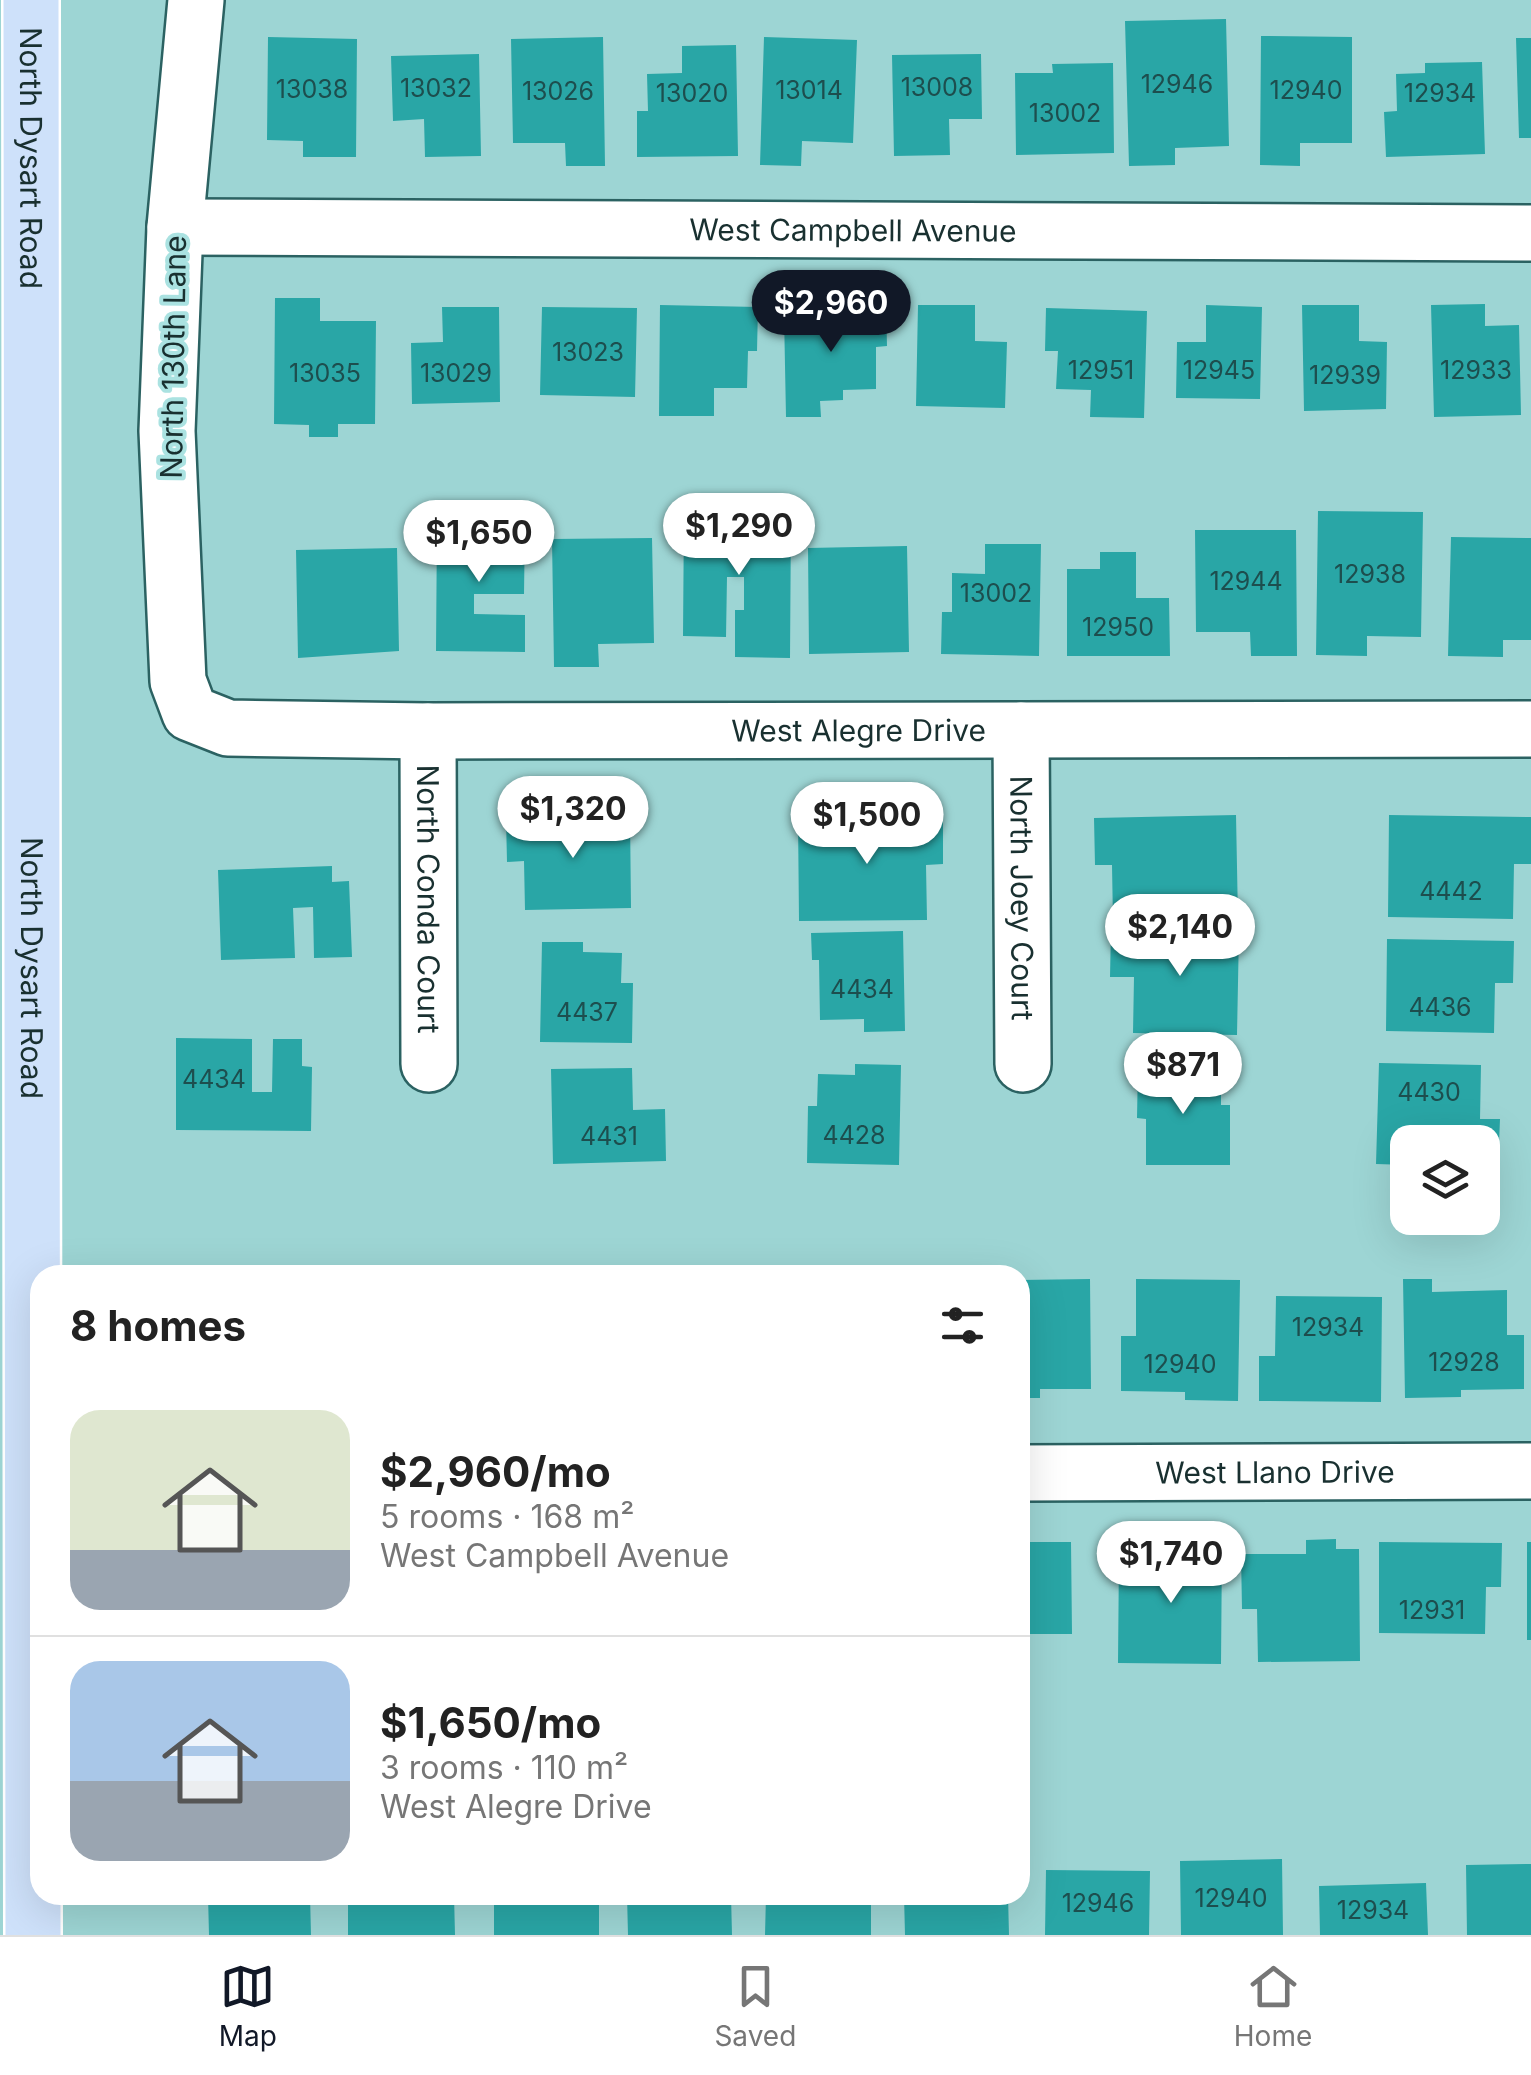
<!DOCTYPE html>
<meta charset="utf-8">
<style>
:root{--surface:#fff;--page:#f2f2f2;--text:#222;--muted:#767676;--line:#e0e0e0;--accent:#111827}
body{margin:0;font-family:Inter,sans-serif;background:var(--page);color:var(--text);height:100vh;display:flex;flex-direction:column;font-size:38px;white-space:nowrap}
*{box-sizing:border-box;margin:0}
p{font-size:32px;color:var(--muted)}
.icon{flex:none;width:55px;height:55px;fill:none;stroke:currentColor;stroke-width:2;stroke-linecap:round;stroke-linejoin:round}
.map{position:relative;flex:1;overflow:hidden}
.side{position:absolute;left:30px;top:1265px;width:1000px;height:640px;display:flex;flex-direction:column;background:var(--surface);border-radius:30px;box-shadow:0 10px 40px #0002}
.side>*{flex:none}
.buttons{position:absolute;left:1390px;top:1125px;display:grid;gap:20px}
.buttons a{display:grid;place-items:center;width:110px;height:110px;border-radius:20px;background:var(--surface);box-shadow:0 10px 40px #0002;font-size:50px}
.price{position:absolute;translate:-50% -85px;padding:0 22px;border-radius:35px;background:#fff;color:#222;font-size:32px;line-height:65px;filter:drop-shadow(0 2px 5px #0008)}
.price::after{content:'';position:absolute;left:50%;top:60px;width:30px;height:22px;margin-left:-15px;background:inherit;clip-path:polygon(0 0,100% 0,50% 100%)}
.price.on{background:var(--accent);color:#fff}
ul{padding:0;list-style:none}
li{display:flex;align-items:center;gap:30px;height:250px;padding:0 40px}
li+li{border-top:2px solid var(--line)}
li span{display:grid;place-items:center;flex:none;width:280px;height:200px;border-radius:30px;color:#555}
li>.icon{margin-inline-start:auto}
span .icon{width:120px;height:120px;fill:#fffc;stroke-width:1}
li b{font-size:42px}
h2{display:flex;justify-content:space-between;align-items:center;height:120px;padding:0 40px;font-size:42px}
.menu{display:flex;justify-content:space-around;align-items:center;height:140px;border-top:2px solid var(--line);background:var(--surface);font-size:28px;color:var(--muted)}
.menu a{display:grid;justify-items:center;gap:5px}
.menu .on{color:var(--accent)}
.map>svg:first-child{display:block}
.building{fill:#29a6a6}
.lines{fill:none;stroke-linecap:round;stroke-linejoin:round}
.minor-casing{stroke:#2b6262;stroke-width:60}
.major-casing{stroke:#fff;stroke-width:60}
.minor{stroke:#fff;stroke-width:55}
.major{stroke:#cee1fa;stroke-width:55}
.labels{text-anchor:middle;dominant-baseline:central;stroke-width:8;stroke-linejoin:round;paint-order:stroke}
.number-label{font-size:25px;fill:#1d4e4e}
.street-label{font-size:30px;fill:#193030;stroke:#aae2e1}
</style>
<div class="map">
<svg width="1531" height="1935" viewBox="0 0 1531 1935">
<rect width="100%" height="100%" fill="#9dd5d4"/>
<path class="building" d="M1226 19 1229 146 1175 148V165L1129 166 1125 21Z
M1261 36 1352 37V143H1300V166L1260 165Z
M268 37 357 39 356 157H303V141L267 140Z
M603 37 605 166H566L565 143H513L511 39Z
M764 37 857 40 853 143 802 141 801 166 760 165Z
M1516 38H1531V138H1519Z
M736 45 738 156 637 157V111H648L647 74 682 73V46Z
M479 54 481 156 425 157 424 119 393 121 391 56Z
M981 54 982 119H949L950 155 894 156 892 55Z
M1482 62 1485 154 1386 157 1384 112 1397 111 1396 74 1425 73V63Z
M1113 63 1114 153 1016 155 1015 73H1053L1052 64Z
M275 298H320V321H376L375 424H338V437H309V425L274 424Z
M1485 304V326L1519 325 1521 415 1434 417 1431 305Z
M660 305 758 307 757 351H748L747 388H714V416H659Z
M826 305H886L887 346 876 347V389L843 390V400L820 401 821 417H786L784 314 826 313Z
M918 305H975V341L1007 342 1005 408 916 406Z
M1206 305 1262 307 1260 399 1176 398 1177 342H1206Z
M1302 305H1359V341L1387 342 1386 409 1304 411Z
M442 307H499L500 402 412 404 411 343 443 342Z
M542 307 637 308 635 397 540 395Z
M1046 308 1147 311 1144 418 1090 417 1091 390 1056 389 1058 351H1045Z
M684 510 791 512 790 658 735 657V610H744V577H727L726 637 683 636Z
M1318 511 1423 512 1421 637 1367 636V656L1316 655Z
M437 521H525L524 594H474V614L525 615V652L436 651Z
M1195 530H1296L1297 656H1251L1250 632H1196Z
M1451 537 1531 538V640H1503V657L1448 656Z
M652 538 654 643 598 644 599 667H554L552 539Z
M985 544H1041L1039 656 941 654 942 612H952V573L985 574Z
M907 546 909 652 809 654 808 548Z
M397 548 399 651 298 658 296 550Z
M1100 552H1136V598H1169L1170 656H1067V569H1100Z
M943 815V864L926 865 927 920 799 921 798 817Z
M1236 815 1238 919 1113 921 1112 865H1095L1094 818Z
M1389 815 1531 817V864H1514L1513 919 1388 917Z
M630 816 631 908 525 910 524 861 507 862 506 818Z
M332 866V882L349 881 352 957 314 958 313 907 293 908 295 958 221 960 218 870Z
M1111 929 1239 931 1237 1035 1133 1033 1134 977H1110Z
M903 931 905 1031 864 1032V1019L820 1020 819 960H812L811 933Z
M1387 939 1514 941 1513 983H1495L1494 1033 1386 1031Z
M542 942H583V952L622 953 621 983H633L632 1043 540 1042Z
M176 1038 252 1039V1092H272L273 1039H302V1066L312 1067 311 1131 176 1130Z
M1379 1063 1481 1065 1480 1119H1500L1498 1168 1482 1167V1142H1408V1165L1376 1164Z
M855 1064 901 1065 899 1165 807 1163 808 1106H817L818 1074 855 1075Z
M1138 1065H1182V1074H1221V1105H1230V1165H1146V1119L1137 1118Z
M632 1068 633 1110 665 1109 666 1161 553 1164 551 1069Z
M1090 1279 1091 1389H1040V1398H1020V1280Z
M1136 1279 1240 1280 1238 1401 1185 1400V1392L1121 1391V1336H1136Z
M1403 1279H1432V1292L1507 1290V1335H1524V1389L1461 1390V1397L1405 1398Z
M1276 1296 1382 1297 1381 1402 1259 1401V1356H1275Z
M1336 1539V1549H1359L1360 1661 1258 1662 1257 1609H1242L1241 1554H1306V1540Z
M1020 1542H1071L1072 1634H1026V1648H1020Z
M1379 1542 1502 1543 1501 1587H1486L1485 1634 1379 1633Z
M1527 1542H1531V1640H1527Z
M1168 1544 1222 1545 1221 1664 1118 1663 1119 1554H1168Z
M1282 1859 1283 1935H1181L1180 1861Z
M1531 1864V1935H1467L1466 1865Z
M1046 1870 1150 1871 1149 1935H1045Z
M1426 1883 1428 1935H1320L1319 1886Z
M208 1895H310L311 1935H209Z
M348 1895H454L455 1935H348Z
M494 1895H599V1935H494Z
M627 1895H731L732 1935H628Z
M766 1895H871V1935H765Z
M904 1895H1008L1009 1935H905Z"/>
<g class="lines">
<defs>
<g id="minor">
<path id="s1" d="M196 0 175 227 167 431 178 681 190 713 228 728 428 731 1531 729"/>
<path id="s2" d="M175 227 1531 233"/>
<path id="s3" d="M1021 730 1023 1064"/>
<path id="s4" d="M428 731 429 1064"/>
<path id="s5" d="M1020 1473 1531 1471"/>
</g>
<g id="major">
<path id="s6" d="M31 0 33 1935"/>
</g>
</defs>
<use href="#minor" class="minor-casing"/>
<use href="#major" class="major-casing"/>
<use href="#minor" class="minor"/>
<use href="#major" class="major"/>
</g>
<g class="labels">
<g class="number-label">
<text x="1177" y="84">12946</text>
<text x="937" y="87">13008</text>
<text x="436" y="88">13032</text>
<text x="312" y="89">13038</text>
<text x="809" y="90">13014</text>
<text x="1306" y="90">12940</text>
<text x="558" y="91">13026</text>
<text x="692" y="93">13020</text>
<text x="1440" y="93">12934</text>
<text x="1065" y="113">13002</text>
<text x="588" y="352">13023</text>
<text x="1101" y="370">12951</text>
<text x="1219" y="370">12945</text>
<text x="1476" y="370">12933</text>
<text x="325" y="373">13035</text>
<text x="456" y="373">13029</text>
<text x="1345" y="375">12939</text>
<text x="1370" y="574">12938</text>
<text x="1246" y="581">12944</text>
<text x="996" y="593">13002</text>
<text x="1118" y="627">12950</text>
<text x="1451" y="891">4442</text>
<text x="862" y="989">4434</text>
<text x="1440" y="1007">4436</text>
<text x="587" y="1012">4437</text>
<text x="214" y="1079">4434</text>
<text x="1429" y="1092">4430</text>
<text x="854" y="1135">4428</text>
<text x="609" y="1136">4431</text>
<text x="1328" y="1327">12934</text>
<text x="1464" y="1362">12928</text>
<text x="1180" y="1364">12940</text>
<text x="1432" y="1610">12931</text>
<text x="1231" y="1898">12940</text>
<text x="1098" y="1903">12946</text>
<text x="1373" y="1910">12934</text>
</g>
<g class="street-label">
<text stroke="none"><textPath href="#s6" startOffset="158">North Dysart Road</textPath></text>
<text stroke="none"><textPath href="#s2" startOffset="678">West Campbell Avenue</textPath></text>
<text transform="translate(173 357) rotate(-89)">North 130th Lane</text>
<text stroke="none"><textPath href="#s1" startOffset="1388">West Alegre Drive</textPath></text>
<text stroke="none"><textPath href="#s3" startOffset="168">North Joey Court</textPath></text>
<text stroke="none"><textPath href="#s4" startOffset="168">North Conda Court</textPath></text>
<text stroke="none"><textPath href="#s6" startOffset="968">North Dysart Road</textPath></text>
<text stroke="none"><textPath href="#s5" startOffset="255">West Llano Drive</textPath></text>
</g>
</g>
</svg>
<div class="buttons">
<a><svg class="icon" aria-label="layers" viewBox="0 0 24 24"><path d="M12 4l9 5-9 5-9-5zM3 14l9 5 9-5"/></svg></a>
</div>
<b class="price on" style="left:831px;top:355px">$2,960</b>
<b class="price" style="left:739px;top:578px">$1,290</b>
<b class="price" style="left:479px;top:585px">$1,650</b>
<b class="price" style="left:573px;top:861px">$1,320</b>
<b class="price" style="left:867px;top:867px">$1,500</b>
<b class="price" style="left:1180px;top:979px">$2,140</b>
<b class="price" style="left:1183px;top:1117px">$871</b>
<b class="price" style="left:1171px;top:1606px">$1,740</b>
<section class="side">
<h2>8 homes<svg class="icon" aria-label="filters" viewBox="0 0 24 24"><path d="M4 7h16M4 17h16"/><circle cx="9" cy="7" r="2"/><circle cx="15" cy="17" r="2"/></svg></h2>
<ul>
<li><span style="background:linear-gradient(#dfe7d0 70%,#9aa5b1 0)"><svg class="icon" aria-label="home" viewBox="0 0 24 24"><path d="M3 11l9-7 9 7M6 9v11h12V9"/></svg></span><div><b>$2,960/mo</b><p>5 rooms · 168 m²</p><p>West Campbell Avenue</p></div></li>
<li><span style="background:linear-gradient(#a9c7e8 60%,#9aa5b1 0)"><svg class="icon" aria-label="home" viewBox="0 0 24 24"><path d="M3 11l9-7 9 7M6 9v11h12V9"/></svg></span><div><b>$1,650/mo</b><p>3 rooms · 110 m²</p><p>West Alegre Drive</p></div></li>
</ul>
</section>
</div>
<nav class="menu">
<a class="on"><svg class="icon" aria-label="map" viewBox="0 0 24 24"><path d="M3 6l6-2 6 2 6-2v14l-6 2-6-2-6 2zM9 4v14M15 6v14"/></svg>Map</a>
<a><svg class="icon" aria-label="saved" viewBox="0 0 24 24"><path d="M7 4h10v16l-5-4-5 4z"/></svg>Saved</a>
<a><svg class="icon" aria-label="home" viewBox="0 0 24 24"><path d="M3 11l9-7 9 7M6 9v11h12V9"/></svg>Home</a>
</nav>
